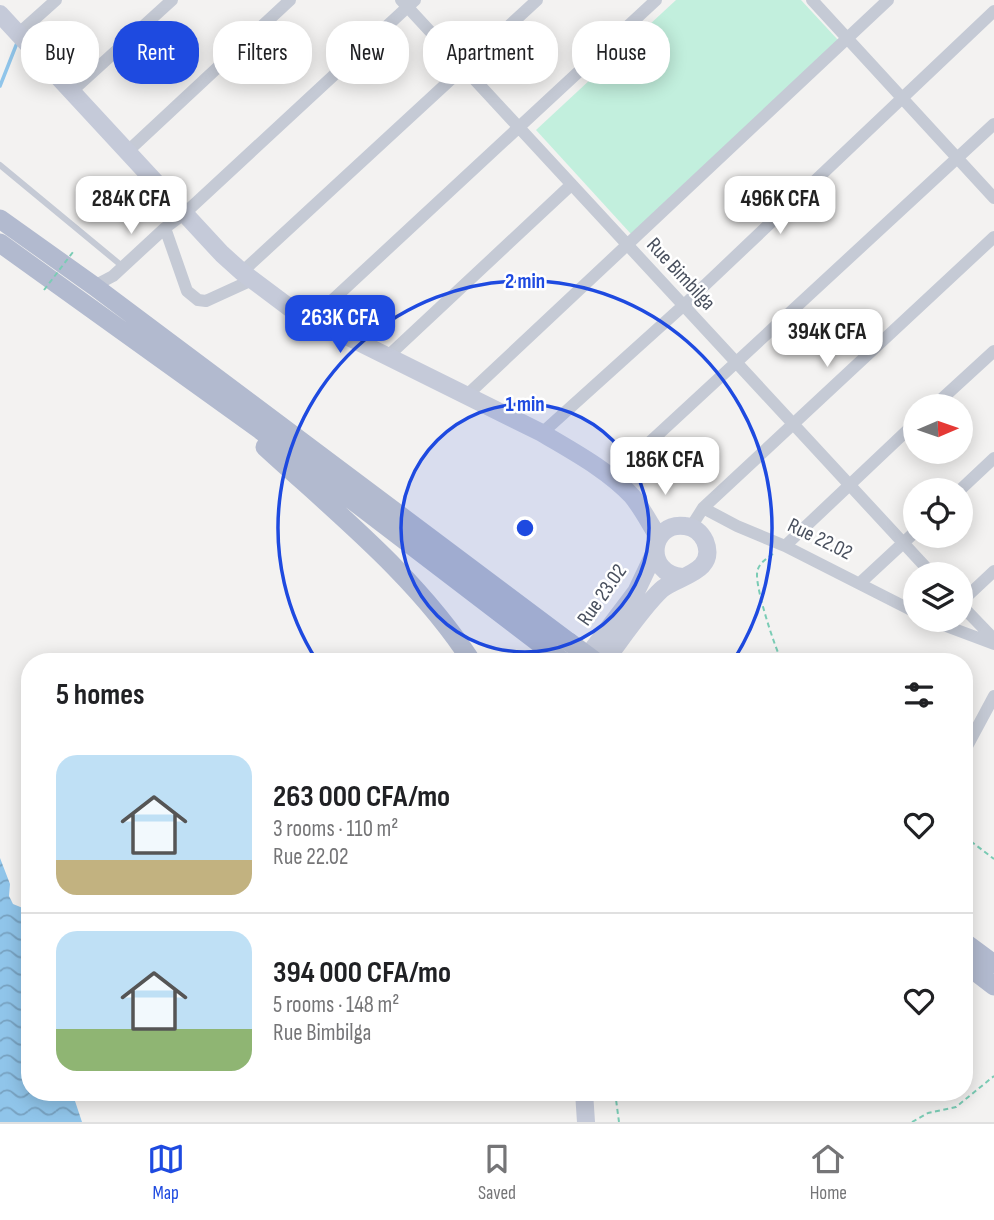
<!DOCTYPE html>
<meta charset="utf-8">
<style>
:root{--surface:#fff;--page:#f6f6f6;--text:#202124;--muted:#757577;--line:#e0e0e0;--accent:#1e4ae0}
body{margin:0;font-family:"Sofia Sans Condensed",sans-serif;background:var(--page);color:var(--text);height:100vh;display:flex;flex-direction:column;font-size:26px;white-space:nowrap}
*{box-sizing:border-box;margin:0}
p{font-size:23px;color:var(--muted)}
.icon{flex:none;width:38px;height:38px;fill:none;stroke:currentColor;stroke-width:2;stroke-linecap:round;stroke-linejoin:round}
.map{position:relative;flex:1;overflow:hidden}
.drawer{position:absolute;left:21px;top:653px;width:952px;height:448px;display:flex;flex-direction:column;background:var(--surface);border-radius:28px;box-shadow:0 4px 18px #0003}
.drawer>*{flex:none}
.hud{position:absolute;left:21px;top:21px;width:952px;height:63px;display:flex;gap:14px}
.needle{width:46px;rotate:88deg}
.fabs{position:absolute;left:903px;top:394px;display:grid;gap:14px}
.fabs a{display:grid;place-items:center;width:70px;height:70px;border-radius:50%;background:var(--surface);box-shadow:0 4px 18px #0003;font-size:35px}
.price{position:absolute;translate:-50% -60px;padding:0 16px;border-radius:14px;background:#fff;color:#222;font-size:23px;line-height:46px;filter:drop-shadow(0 2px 4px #0008)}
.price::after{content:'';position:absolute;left:50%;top:42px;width:21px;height:16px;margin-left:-10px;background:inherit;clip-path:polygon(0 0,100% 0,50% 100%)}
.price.active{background:var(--accent);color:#fff}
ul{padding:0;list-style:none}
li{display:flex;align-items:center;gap:21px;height:175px;padding:0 35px}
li+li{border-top:2px solid var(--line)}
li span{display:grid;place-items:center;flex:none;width:196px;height:140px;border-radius:21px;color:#555}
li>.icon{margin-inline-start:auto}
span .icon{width:84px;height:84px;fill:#fffc;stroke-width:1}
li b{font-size:30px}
h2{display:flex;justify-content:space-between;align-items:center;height:84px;padding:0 35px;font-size:30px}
.tag{padding:0 24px;border-radius:28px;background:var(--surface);box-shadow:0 4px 18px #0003;font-size:24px;line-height:63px}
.tag.active{background:var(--accent);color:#fff}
.tab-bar{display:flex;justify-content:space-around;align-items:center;height:98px;border-top:2px solid var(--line);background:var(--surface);font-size:19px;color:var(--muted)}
.tab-bar a{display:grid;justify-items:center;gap:4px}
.tab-bar .active{color:var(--accent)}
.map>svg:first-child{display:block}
.pitch{fill:#c2efdd}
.water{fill:url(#water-waves)}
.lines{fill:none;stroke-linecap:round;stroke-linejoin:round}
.stream{stroke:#90c5ea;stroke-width:3.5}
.path{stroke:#7accb5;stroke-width:2;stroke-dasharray:5 3.5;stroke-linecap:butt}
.lane{stroke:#c5cad5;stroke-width:6}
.street{stroke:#c5cad5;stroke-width:12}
.secondary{stroke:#c5cad9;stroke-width:18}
.primary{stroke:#b2bacf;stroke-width:19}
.path-bridge{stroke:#7accb5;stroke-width:2;stroke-dasharray:5 3.5;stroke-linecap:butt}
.primary-bridge{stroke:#b2bacf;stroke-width:19}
.ring{fill:none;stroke:#1e4ae0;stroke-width:3.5}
.labels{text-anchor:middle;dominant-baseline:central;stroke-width:5;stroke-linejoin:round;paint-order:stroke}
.street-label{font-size:21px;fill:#49505e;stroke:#fff}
.centre{fill:#1e4ae0;stroke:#fff;stroke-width:3.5}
.ring-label{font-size:21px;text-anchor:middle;font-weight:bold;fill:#1e4ae0;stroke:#fff;stroke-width:5;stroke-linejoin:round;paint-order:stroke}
</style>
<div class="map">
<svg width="994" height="1122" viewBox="0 0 994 1122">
<defs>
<pattern id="water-waves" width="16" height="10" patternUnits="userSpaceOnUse" patternTransform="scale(1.75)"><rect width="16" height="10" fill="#90c5ea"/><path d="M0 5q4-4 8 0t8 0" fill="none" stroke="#78a2c1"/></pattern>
</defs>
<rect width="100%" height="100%" fill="#f3f2f1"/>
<path class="pitch" d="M676 0H801L838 40 631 234 536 130Z"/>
<path class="water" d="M0 858 10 884 9 896 13 904 30 911V1092H72L82 1122H0Z"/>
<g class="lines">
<path class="stream" d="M0 86 17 43"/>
<path class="path" d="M773 554C764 560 757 565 757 575 757 593 774 645 782 662
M964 836 994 859
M615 1092 619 1122
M912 1122 928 1113 956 1107 994 1076"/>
<path class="lane" d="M0 165 122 266"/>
<path class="street" d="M401 0 932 574
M812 0 994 198
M18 34 56 0
M72 91 172 0
M128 151 290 0
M165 228 187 291 198 300 206 301 252 280
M242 272 537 0
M94 286 113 276 165 228 185 213 415 0
M312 319 656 0
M387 357 571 185
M466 396 888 0
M934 406 994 351
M542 433 684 305 994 11
M611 478 994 124
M960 490 994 458
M703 508 737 526 785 546 915 612
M691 527 703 508 994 237
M785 546 915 423
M860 583 915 532
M961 602 994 571
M961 605 994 639
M930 620 994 644
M964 752 994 696"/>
<path class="secondary" d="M0 14 222 254 242 272 290 308 542 433C572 451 608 470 632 496 642 508 650 524 659 538
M583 662 636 592 655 552
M604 662C621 640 641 609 661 590 676 576 718 573 705 541 701 533 694 527 685 526 650 521 643 573 682 577
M584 1092 586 1122"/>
<path class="primary" d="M0 219 94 286 569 642
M0 243 259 429 564 662
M265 447C338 514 418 578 472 662
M964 942 994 964
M964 963 994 986"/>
<path class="path-bridge" d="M44 290 73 252"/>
<path class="primary-bridge" d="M569 642 596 662"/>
</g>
<circle cx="525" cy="528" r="124" fill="#1e4ae0" fill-opacity=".12"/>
<g class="ring">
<circle cx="525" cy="528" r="124"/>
<path d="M317 661A247 247 0 1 1 733 661"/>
</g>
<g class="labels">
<g class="street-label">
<text transform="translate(681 274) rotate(47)">Rue Bimbilga</text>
<text transform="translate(820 539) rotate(26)">Rue 22.02</text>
<text transform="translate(602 595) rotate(-55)">Rue 23.02</text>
</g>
</g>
<circle cx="525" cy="528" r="10" class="centre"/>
<g class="ring-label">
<text x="525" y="288">2 min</text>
<text x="525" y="411">1 min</text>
</g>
</svg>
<div class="fabs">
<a><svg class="needle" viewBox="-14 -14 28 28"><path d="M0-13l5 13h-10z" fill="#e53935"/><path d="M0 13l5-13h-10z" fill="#757577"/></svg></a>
<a><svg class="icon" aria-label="locate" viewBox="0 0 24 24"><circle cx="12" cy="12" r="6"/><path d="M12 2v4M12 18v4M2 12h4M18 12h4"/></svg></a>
<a><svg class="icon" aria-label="layers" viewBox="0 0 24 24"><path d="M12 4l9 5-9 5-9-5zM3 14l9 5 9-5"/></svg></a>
</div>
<b class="price" style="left:131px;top:236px">284K CFA</b>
<b class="price" style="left:780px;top:236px">496K CFA</b>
<b class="price active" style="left:340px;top:355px">263K CFA</b>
<b class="price" style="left:827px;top:369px">394K CFA</b>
<b class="price" style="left:665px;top:497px">186K CFA</b>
<div class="hud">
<a class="tag">Buy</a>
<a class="tag active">Rent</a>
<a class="tag">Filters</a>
<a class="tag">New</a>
<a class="tag">Apartment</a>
<a class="tag">House</a>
</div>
<section class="drawer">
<h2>5 homes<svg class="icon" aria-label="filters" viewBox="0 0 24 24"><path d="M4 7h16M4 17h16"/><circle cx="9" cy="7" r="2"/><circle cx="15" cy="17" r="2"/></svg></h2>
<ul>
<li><span style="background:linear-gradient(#bfe0f5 75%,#c2b280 0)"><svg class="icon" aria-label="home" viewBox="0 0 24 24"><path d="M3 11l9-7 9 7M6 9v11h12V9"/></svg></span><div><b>263 000 CFA/mo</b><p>3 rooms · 110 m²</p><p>Rue 22.02</p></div><svg class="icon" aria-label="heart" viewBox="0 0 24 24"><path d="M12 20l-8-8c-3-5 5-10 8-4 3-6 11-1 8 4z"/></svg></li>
<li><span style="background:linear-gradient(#bfe0f5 70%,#8fb573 0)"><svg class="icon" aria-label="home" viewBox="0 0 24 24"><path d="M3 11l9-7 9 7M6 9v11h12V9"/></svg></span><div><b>394 000 CFA/mo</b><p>5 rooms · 148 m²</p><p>Rue Bimbilga</p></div><svg class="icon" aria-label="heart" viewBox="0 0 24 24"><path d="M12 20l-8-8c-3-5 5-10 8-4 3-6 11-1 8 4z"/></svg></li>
</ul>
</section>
</div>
<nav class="tab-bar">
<a class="active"><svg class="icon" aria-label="map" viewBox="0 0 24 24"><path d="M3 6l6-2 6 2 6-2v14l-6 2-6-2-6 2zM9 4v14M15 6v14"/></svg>Map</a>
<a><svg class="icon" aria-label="saved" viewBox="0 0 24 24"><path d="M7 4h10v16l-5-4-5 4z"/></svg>Saved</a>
<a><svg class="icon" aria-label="home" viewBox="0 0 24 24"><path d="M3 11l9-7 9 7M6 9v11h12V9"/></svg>Home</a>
</nav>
